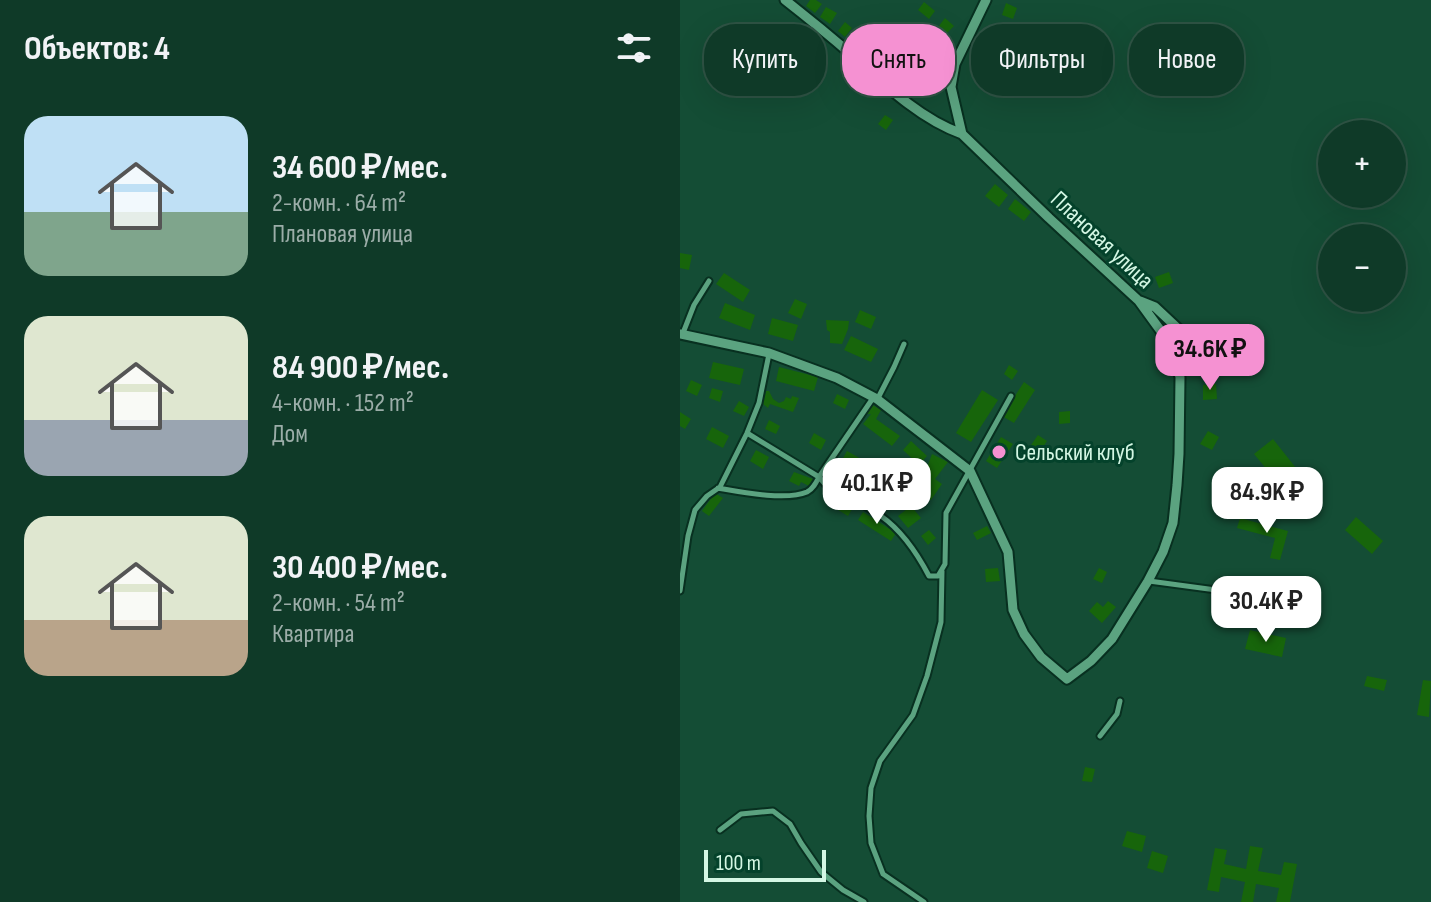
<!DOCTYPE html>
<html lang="ru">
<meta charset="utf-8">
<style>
:root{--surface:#0f3a28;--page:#1d4534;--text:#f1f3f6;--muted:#9bada8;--line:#2f5445;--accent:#f591d2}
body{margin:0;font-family:"Sofia Sans Condensed",sans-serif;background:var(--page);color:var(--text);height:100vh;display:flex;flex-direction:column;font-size:30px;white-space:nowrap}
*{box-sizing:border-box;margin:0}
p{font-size:26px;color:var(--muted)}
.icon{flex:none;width:44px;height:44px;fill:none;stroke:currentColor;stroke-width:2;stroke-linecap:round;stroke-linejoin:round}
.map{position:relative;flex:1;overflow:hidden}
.sheet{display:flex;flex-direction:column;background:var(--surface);width:680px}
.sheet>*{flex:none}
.banner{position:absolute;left:24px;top:24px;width:606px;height:72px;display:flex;gap:16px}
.fabs{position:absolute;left:638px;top:120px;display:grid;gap:16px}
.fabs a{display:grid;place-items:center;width:88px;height:88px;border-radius:50%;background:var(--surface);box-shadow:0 8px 32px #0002,0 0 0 2px var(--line);font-size:40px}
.scale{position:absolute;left:24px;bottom:20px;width:122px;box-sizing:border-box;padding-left:8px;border:4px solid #d4f7e4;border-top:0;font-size:22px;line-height:28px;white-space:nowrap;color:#d4f7e4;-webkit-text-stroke:6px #04422b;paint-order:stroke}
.price{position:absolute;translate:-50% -68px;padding:0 18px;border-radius:16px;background:#fff;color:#222;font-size:26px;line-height:52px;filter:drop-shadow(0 2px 4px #0008)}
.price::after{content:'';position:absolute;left:50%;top:48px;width:24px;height:18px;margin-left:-12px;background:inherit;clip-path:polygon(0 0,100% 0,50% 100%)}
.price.active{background:var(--accent);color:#111}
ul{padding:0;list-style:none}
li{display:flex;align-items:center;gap:24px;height:200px;padding:0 24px}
li span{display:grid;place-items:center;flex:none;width:224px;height:160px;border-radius:24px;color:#555}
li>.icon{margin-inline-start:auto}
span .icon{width:96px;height:96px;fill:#fffc;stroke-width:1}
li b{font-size:34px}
h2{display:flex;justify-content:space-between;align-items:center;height:96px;padding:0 24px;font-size:34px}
.chip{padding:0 28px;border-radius:32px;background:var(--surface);box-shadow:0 8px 32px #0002,0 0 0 2px var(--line);font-size:28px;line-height:72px}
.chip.active{background:var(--accent);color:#111}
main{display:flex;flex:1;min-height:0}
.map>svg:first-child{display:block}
.building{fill:#17650b}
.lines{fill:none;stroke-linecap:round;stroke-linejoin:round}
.lane-casing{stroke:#083020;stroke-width:9}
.street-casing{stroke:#083020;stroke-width:13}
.lane{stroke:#5ba380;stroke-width:5}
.street{stroke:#5ba380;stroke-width:9}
.poi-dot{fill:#f591d2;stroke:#04422b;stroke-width:3}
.labels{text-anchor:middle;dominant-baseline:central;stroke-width:6;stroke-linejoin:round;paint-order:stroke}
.street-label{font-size:24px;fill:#d4f7e4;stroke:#04422b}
.poi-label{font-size:24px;fill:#d4f7e4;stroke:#04422b;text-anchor:start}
</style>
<main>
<section class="sheet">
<h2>Объектов: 4<svg class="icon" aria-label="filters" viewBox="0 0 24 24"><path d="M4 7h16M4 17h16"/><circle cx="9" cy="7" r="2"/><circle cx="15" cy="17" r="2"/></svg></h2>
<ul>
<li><span style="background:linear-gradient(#bfe0f5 60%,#7fa58c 0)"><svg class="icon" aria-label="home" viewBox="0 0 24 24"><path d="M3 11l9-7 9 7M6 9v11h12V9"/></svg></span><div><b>34 600 ₽/мес.</b><p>2-комн. · 64 m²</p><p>Плановая улица</p></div></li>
<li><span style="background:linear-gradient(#dfe7d0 65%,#9aa5b1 0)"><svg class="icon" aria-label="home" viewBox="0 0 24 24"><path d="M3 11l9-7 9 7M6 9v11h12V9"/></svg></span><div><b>84 900 ₽/мес.</b><p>4-комн. · 152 m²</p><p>Дом</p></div></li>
<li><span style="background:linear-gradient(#dfe7d0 65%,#b9a48a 0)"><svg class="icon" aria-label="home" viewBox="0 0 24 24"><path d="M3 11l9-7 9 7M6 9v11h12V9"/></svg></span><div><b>30 400 ₽/мес.</b><p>2-комн. · 54 m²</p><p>Квартира</p></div></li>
</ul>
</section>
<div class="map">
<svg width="751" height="902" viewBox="0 0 751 902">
<rect width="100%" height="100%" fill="#144d35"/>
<path class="building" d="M130 0H136L142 4 135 13 126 6Z
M244 2 255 11 249 19 238 10Z
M326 3 337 8 333 19 322 15Z
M146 7 157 13 150 24 140 17Z
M265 18 274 26 266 34 258 27Z
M165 22 172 28 165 37 158 31Z
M315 27 330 33 325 44 311 39Z
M183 35 191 42 183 50 175 42Z
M253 64 264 74 258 81 246 72Z
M243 77 252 84 242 96 233 89Z
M205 115 213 120 206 130 198 124Z
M315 184 328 195 319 207 305 196Z
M335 199 351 212 344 221 328 209Z
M0 253 12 255 9 270 0 268Z
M489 272 493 283 479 288 475 277Z
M44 273 70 290 63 302 36 284Z
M115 299 127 304 121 319 108 313Z
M45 303 75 315 70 330 39 318Z
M180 310 196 317 191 329 175 322Z
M92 318 118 325 113 341 88 334Z
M146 320 169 321 168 329 162 344 150 343V332L147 330Z
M535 328 546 340 532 353 521 341Z
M171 336 198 349 191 362 164 350Z
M33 362 64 369 60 385 29 378Z
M329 365 338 371 332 380 324 374Z
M99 367 138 377 134 391 96 381Z
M11 380 22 385 17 396 6 391Z
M344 382 355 390 334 423 322 416Z
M536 384 537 399 523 400V385Z
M32 388 43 391 40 402 29 398Z
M302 390 318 400 291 442 276 433Z
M86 391H89L93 399 99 403 104 401 106 397 111 399 112 396 119 398 113 412 90 404 88 408 83 404Z
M157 394 169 400 165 409 153 403Z
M59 401 69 407 64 416 53 411Z
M191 404 201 410 196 419 220 436 212 446 183 424 191 414H185Z
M390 411V423L379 424V412Z
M0 412 11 419 5 429 0 426Z
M89 420 100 426 96 434 85 429Z
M32 427 49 436 43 448 26 439Z
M528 431 539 437 532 450 520 444Z
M134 433 146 440 141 450 129 443Z
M358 435 367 441 358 455 349 448Z
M321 437 333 444 317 468 306 461Z
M593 439 639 497 621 511 574 454Z
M231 441 247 456 239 465 223 450Z
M76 450 89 457 83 469 70 461Z
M167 451 183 460 177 469 162 460Z
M252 454 268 462 255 479 262 484 251 500 241 492 251 475 245 473Z
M114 472 133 479 129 486 121 482 119 486 109 481Z
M151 492 174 506 168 516 145 502Z
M35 493 43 498 29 516 22 511Z
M231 506 241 518 228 528 218 516Z
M183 512 216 533 211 541 178 520Z
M676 517 703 541 692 554 665 530Z
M560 518 608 531 600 560 590 558 595 538 557 528Z
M307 526 311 533 297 540 293 533Z
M249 530 256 538 248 545 241 536Z
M318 568 320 581 306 582 305 569Z
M419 568 427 572 422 583 413 579Z
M428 601 436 607 422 623 409 611 417 602 423 607Z
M570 630 606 638 602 657 565 649Z
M687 676 707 680 704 691 684 686Z
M743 680 751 681 749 717 737 715Z
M405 767 415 769 412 782 402 781Z
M447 831 466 836 462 852 442 846Z
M570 846 583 848 578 871 601 875 604 862 617 864 610 902H596L599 888 576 884 573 902H561L565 882 541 877 539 892 527 890 535 848 547 850 544 864 566 869Z
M472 851 488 856 483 873 467 868Z"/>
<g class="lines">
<defs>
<path id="lane" d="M3 333 14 305 29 281
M193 398 139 477 145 484C163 495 183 504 201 516 221 530 238 555 249 576H258L265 564 266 513 331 396
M198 398 214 367 224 344
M38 488C61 492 106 501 127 492 133 489 136 483 139 477L67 433
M469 581 610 600
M0 591 8 536 15 510 27 496 40 487 67 433 79 403 89 354
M420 736 437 714 440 701
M40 830 61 814 93 811 110 824 121 843 141 872 163 890 184 902
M244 902 203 874 191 843 189 816 191 788 200 761 233 715 247 676 261 622 262 571"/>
<path id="street" d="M282 134 271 87 275 64 306 0
M460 301 475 307 507 337
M0 334 89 353 157 378 197 399 290 471 328 552 333 610 344 634 361 657 387 679 411 661 432 639 468 581 483 552 493 523 497 485 499 454 500 377 493 355 483 334 459 301 369 218 282 134C240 119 205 85 172 55 150 36 128 18 105 0"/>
</defs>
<use href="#lane" class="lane-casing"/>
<use href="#street" class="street-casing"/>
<use href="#lane" class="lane"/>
<use href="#street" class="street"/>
</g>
<circle class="poi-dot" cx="319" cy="452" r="8"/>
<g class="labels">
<g class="street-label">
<text transform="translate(422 240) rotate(43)">Плановая улица</text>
</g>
<g class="poi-label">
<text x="335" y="452">Сельский клуб</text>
</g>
</g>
</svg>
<div class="fabs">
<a>+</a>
<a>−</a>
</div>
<div class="scale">100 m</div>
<b class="price active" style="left:530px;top:392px">34.6K ₽</b>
<b class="price" style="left:197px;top:526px">40.1K ₽</b>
<b class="price" style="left:587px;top:535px">84.9K ₽</b>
<b class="price" style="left:586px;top:644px">30.4K ₽</b>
<div class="banner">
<a class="chip">Купить</a>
<a class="chip active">Снять</a>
<a class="chip">Фильтры</a>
<a class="chip">Новое</a>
</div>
</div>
</main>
